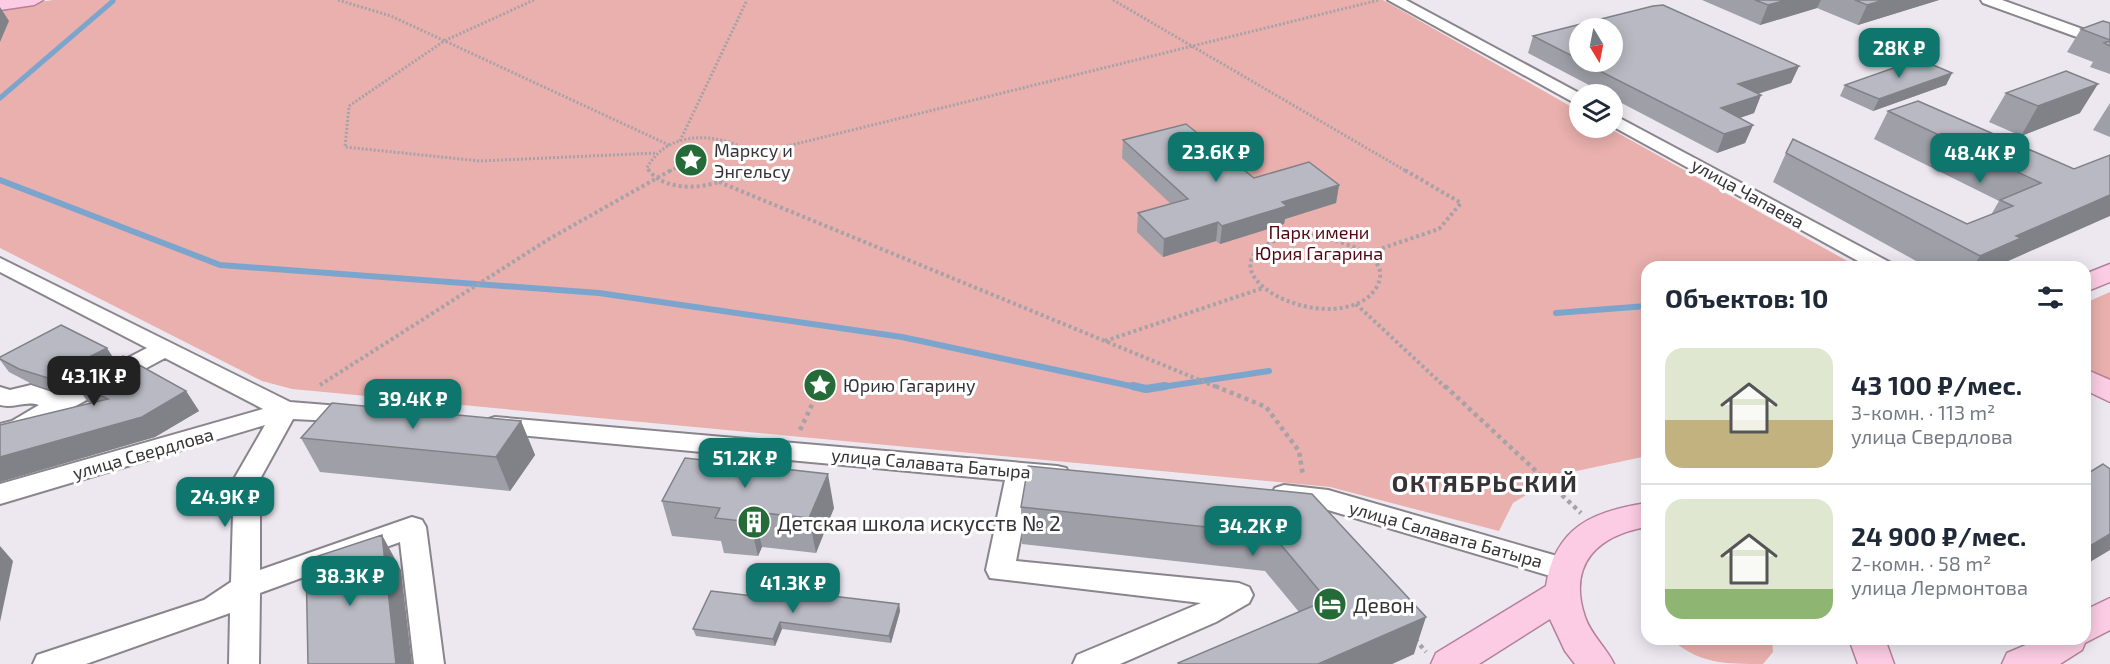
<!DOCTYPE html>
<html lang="ru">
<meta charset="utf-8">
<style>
:root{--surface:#fff;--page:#f6f6f7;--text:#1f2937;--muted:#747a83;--line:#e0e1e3;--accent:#0f766e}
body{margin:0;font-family:"Exo 2",sans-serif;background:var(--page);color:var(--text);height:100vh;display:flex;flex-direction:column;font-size:22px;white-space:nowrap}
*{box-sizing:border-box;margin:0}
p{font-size:20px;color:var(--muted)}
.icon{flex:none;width:33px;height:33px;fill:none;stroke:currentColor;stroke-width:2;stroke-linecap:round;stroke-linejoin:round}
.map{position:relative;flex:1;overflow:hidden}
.sheet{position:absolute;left:1641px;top:261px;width:450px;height:384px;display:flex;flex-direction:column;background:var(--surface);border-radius:18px;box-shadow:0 3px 15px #0003}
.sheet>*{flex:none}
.needle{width:39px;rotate:170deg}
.buttons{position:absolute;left:1569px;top:18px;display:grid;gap:12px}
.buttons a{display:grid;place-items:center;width:54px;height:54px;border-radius:50%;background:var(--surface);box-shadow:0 3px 15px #0003;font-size:30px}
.price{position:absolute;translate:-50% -51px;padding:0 14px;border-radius:12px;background:var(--accent);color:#fff;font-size:20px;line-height:39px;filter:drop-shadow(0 2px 3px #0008)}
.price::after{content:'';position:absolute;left:50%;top:36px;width:18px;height:14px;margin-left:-9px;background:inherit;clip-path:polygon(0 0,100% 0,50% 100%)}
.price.on{background:#222;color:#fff}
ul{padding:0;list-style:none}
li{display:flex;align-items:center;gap:18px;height:150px;padding:0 24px}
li+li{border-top:2px solid var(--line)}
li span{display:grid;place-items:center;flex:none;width:168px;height:120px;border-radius:18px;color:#555}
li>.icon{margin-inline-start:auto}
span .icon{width:72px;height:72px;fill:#fffc;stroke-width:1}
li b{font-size:26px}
h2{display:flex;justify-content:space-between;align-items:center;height:72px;padding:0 24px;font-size:26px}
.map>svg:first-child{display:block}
.green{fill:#e9b0ad}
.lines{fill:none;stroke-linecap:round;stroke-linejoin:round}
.stream-far2{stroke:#7ca5ce;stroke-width:5}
.stream-far1{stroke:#7ca5ce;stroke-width:6}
.stream{stroke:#7ca5ce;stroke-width:8}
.minor-casing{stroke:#8a858c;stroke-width:4}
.major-casing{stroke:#b4809a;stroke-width:3}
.path-far2{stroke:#a6a2a8;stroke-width:3;stroke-dasharray:2 2;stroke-linecap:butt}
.path-far1{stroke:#a6a2a8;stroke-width:4;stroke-dasharray:3 3;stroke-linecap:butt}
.path{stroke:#a6a2a8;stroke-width:4.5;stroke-dasharray:4 4;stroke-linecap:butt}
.minor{fill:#fff;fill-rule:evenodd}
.major{fill:#fbcce3;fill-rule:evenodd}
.wall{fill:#9e9fa7;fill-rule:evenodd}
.shaded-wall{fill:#818288}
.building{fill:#b8b9c2;stroke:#818288;stroke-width:1.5}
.labels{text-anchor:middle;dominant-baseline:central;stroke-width:6;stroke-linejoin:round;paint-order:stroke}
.poi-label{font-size:18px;fill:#353336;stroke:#fff;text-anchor:start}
.street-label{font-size:18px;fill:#353336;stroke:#fff}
.park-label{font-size:18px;fill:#52060f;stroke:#fff}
.near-poi-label{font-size:21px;fill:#353336;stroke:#fff;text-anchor:start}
.district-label{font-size:24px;font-weight:bold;letter-spacing:1.5px;fill:#353336;stroke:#fff}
</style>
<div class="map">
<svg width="2110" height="664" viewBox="0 0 2110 664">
<rect width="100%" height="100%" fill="#ede8f0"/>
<path class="green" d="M53 0H1383L1579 111 1580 128H1609L1858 267H1647V456L1558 475 1513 503 1499 531 1330 487 292 389 262 381 0 248V8Z
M2110 292V382L2085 368V303Z
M1671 639H1772L1773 652 1763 664C1726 664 1699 664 1671 639Z"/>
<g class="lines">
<path class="stream-far2" d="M0 98 113 1"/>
<path class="stream-far1" d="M0 180 220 265 599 293 902 337 1140 388
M1556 313 1647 306
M1155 388 1269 371"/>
<path class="stream" d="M1133 386 1146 389 1165 386"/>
<defs>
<path id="minor" d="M1388 0H1406L1581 94 1580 106Z
M1981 0H2002L2110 39V49L1983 3Z
M1612 114 1891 263 1894 267H1869L1612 126Z
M0 258 290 402 364 408 367 414 364 420 355 422 293 419 260 479V570L412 517 422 520 426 527 444 664H414L400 542 260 593 259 664H229L230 613 86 664H33L37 655 204 600 231 582 234 479 265 425 0 504V484L263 409 165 358 68 410 29 434 0 442V424L12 421 39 405C25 400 14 409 0 405V387L10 390 31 385 58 394 147 348 0 272Z
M495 417 1057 466 1066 468 1070 475 1066 482 1057 484 1031 482 1016 561 1239 583 1249 587 1253 595 1249 603 1216 622 1120 664H1073L1077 655 1201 603 990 578 986 570 1005 480 486 432 483 426 486 420Z
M1284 485 1328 490 1564 558 1574 561 1578 569 1574 577 1564 580 1328 510 1275 502 1271 495 1275 488Z"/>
<path id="major" d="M0 0H43L34 5 0 10Z
M2110 264V282L2085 292V274Z
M2085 369 2110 380V402L2085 390Z
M1647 503V527C1598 535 1567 564 1585 617 1591 635 1606 647 1614 664H1575L1565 651 1550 619 1479 664H1431L1436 653 1546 586C1555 527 1593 511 1647 503Z
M2110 598V630L2085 643 2082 650 2060 664H2002L2007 653 2040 639H2085V610Z
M1849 639H1885L1894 664H1858Z"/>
</defs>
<use href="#minor" class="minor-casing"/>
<use href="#major" class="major-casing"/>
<path class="path-far2" d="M338 0 391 16 669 145
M534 0 444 41 349 106 345 147 480 161 656 153
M1113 0 1406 171
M680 141 747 0
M747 156 1379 0
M649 171 647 168C666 132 711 132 744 148V165L739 171
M670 171 691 160"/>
<path class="path-far1" d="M648 169C665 195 720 190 740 169
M719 182 1219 388
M1300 234C1322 236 1399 250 1376 288 1369 299 1359 304 1346 307 1285 321 1192 255 1300 234Z
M1365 254 1439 229 1461 203 1403 169
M1356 304 1446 388
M1105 341 1263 288
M320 385 549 239 673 169"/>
<path class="path" d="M1215 386 1266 407 1299 451 1303 476
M1445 386 1581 513
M800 430 820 388
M1415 639 1426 652"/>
<use href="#minor" class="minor"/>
<use href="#major" class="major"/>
</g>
<path class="wall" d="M1702 0H1939L1858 25 1817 8 1760 25Z
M1663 5 1799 66 1791 83 1758 94 1761 95 1754 113 1740 118 1753 125 1745 143 1717 153 1612 98V94H1606L1528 53 1533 36 1653 6ZM1580 28H1612V62H1580Z
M2110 23V74L2090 67 2093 62 2067 52 2081 29Z
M1952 73 1946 85 1873 111 1840 96 1845 85Z
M2006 93 2080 113 2021 136 1989 122Z
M2110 103V137L2093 130Z
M1888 111 2074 169 2003 267H1927L1773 182 1786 153 1967 224 1991 215 1999 201 1874 139Z
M1123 140 1254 178 1339 185 1336 203 1285 219 1284 224 1220 244 1216 241 1163 257 1137 232 1138 213 1171 204 1122 158Z
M0 357 115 360 186 391 199 411 155 437 0 482V425L90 403 88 402 74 383 58 392 30 383 9 372 0 360Z
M521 421 535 455 510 491 320 472 301 438Z
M1312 494 1414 654 1392 664H1178V663L1299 612 1265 571 1022 544 1021 507Z
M662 501 834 508 816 553 762 547 758 556 724 553 721 541 672 536Z
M787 600 899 604 900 611 891 643 782 629 775 646 696 636 693 629Z"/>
<path class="shaded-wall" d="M1786 0H1821L1817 8 1760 25 1768 5Z
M1884 0H1939L1858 25 1867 5Z
M0 7 9 21 0 42Z
M1799 66 1791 83 1731 102 1738 84Z
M1952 73 1946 85 1873 111 1879 99Z
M2098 84 2080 113 2021 136 2038 106Z
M1761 95 1754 113 1713 127 1721 108Z
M1753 125 1745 143 1717 153 1724 134Z
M1339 185 1336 203 1285 219 1284 224 1220 244 1222 226 1282 202Z
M2110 195V216L2006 262 2003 267H1973L1980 256 2016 236Z
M1218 222 1216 241 1163 257 1164 239Z
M107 348 116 362 58 392 48 378Z
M186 391 199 411 155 437 0 482V457Z
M521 421 535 455 510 491 496 457Z
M828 474 834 508 816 553 809 518Z
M754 512 762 547 758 556 750 522Z
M2110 534V550L2085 565V549Z
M382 535 401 570 412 664H396Z
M0 546 13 561 0 622Z
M899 604 900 611 891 643 889 636Z
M1426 617 1414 654 1392 664H1318Z
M780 622 782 629 775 646 773 639Z"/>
<path class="building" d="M1755 0H1786L1768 5Z
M1855 0H1884L1867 5Z
M1663 5 1799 66 1738 84 1761 95 1721 108 1753 125 1724 134 1582 62H1612V28H1580V60L1533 36 1653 6Z
M2103 21 2110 23V40L2081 29Z
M2110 41V46L2104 43Z
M1919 59 1952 73 1879 99 1845 85Z
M2066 71 2098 84 2038 106 2006 93Z
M1918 101 2074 169 2110 155V195L2016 236 2021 238 1980 256 1786 153 1793 139 1967 224 2013 206 2000 200 2041 183 1888 111Z
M1186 124 1254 178 1309 162 1339 185 1282 202 1287 206 1222 226 1218 222 1164 239 1138 213 1188 199 1123 140Z
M61 325 107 348 48 378 19 369 0 359V357Z
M123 356 186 391 142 417 0 457V425L108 399 74 382Z
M332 403 521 421 496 457 301 438Z
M685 458 828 474 809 518 754 512 750 522 715 518 720 508 662 501Z
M2103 464 2110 469V534L2085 549V475Z
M1028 466 1312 494 1426 617 1318 664H1179L1178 663 1327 600 1272 534 1021 507Z
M382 535 396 664H308L306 560Z
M711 591 787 600 790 591 899 604 889 636 780 622 773 639 693 629Z"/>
<defs>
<symbol id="sight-disc" viewBox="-11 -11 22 22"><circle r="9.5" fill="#246b38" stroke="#fff"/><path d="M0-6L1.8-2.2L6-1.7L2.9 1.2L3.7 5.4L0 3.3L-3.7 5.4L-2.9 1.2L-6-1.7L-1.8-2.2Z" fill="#fff"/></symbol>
<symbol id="building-disc" viewBox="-11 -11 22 22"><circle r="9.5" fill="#246b38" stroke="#fff"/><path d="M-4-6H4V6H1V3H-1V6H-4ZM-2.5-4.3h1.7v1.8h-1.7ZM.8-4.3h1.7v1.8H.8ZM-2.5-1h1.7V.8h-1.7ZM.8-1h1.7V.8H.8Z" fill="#fff"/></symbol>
<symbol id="hotel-disc" viewBox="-11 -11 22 22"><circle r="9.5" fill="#246b38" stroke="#fff"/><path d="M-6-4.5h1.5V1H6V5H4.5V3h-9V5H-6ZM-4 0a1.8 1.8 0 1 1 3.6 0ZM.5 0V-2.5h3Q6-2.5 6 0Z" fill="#fff"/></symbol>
</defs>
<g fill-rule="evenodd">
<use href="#sight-disc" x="672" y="141" width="38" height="38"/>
<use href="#sight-disc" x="801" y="366" width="38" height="38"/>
<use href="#building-disc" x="735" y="503" width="38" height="38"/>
<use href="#hotel-disc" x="1311" y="585" width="38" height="38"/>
</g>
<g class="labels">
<g class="poi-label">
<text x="714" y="150">Марксу и<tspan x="714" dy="21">Энгельсу</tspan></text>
<text x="843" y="385">Юрию Гагарину</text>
</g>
<g class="street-label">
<text transform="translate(1748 193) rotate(29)">улица Чапаева</text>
<text transform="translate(143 453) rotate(-16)">улица Свердлова</text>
<text transform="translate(931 463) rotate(5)">улица Салавата Батыра</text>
<text transform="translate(1446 534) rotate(16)">улица Салавата Батыра</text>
</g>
<g class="park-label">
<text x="1319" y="232">Парк имени<tspan x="1319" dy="21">Юрия Гагарина</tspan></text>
</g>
<g class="near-poi-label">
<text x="777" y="522">Детская школа искусств № 2</text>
<text x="1353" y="604">Девон</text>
</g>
<g class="district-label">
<text x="1485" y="482">ОКТЯБРЬСКИЙ</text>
</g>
</g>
</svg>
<div class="buttons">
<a><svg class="needle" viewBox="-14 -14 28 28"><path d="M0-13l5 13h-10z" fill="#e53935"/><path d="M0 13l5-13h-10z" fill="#747a83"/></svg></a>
<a><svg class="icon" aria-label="layers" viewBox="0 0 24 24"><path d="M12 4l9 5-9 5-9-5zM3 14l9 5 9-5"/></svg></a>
</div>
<b class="price" style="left:1899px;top:79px">28K ₽</b>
<b class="price" style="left:1216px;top:183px">23.6K ₽</b>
<b class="price" style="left:1980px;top:184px">48.4K ₽</b>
<b class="price on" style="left:94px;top:407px">43.1K ₽</b>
<b class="price" style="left:413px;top:430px">39.4K ₽</b>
<b class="price" style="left:745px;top:489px">51.2K ₽</b>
<b class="price" style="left:225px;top:528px">24.9K ₽</b>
<b class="price" style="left:1253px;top:557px">34.2K ₽</b>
<b class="price" style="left:350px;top:607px">38.3K ₽</b>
<b class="price" style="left:793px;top:614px">41.3K ₽</b>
<section class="sheet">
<h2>Объектов: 10<svg class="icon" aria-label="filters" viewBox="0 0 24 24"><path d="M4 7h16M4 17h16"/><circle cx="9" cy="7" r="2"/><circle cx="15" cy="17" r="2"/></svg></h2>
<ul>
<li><span style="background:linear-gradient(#dfe7d0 60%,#c2b280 0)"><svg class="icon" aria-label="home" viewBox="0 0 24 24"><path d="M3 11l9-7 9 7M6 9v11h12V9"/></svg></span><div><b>43 100 ₽/мес.</b><p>3-комн. · 113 m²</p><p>улица Свердлова</p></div></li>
<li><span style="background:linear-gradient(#dfe7d0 75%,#8fb573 0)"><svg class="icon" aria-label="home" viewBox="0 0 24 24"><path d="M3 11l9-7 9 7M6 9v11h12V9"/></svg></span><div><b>24 900 ₽/мес.</b><p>2-комн. · 58 m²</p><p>улица Лермонтова</p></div></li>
</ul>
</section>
</div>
